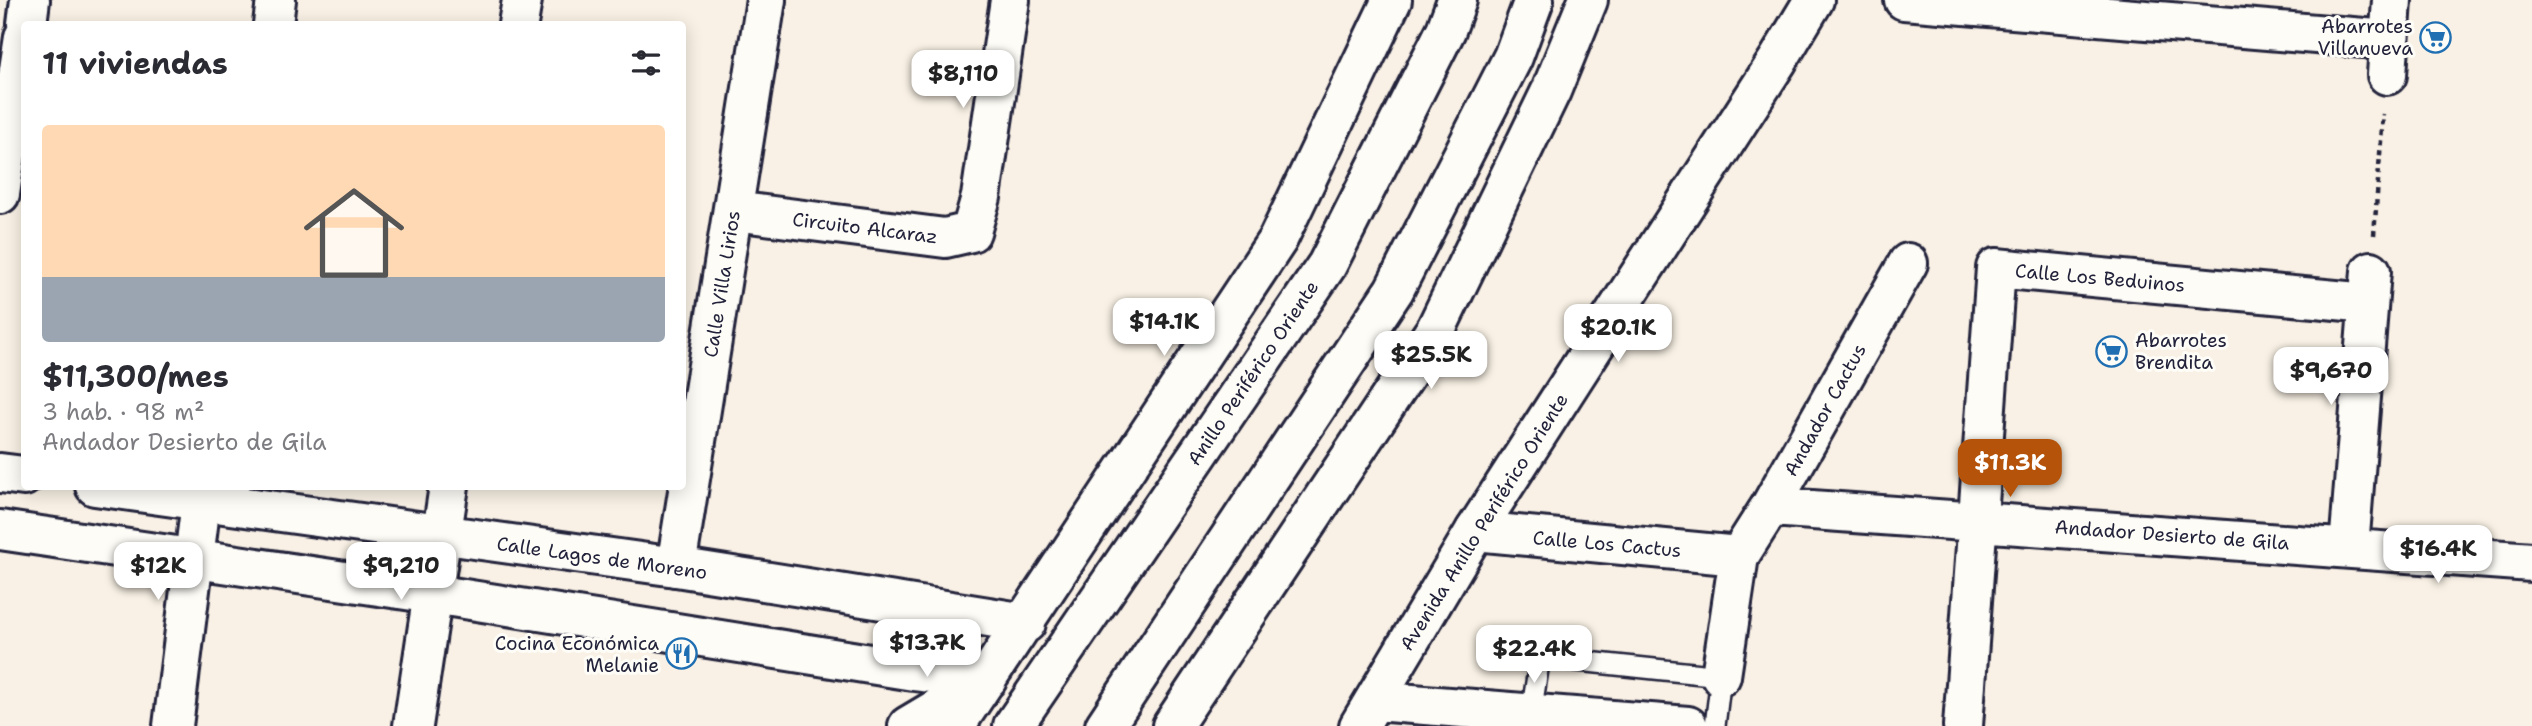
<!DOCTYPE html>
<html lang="es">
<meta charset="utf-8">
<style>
:root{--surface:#fff;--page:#f2f2f3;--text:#2b2b33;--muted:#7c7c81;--accent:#b45309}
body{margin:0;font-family:"Shantell Sans",sans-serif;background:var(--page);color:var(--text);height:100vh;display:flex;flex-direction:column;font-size:26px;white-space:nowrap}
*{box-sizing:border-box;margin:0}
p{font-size:23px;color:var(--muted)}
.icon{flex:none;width:38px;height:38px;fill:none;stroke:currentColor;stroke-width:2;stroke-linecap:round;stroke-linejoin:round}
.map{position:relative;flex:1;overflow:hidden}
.sheet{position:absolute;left:21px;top:21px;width:665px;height:469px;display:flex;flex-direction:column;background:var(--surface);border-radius:7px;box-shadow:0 4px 18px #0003}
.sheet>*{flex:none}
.price{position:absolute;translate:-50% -60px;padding:0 16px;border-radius:14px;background:#fff;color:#222;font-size:23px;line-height:46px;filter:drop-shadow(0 2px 4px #0008)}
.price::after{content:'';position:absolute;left:50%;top:42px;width:21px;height:16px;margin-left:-10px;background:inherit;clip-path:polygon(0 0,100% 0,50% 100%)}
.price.active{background:var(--accent);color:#fff}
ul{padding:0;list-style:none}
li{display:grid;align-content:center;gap:14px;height:371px;padding:0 21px}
li span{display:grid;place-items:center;height:217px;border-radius:7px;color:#555}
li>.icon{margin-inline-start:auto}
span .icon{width:126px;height:126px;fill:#fffc;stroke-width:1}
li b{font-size:30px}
h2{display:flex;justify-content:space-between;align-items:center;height:84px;padding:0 21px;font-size:30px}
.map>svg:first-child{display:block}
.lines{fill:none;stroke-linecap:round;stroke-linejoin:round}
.lane-casing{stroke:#22223b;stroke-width:24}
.street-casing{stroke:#22223b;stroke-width:44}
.secondary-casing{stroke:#22223b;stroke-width:44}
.highway-casing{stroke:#22223b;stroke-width:44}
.path{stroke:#22223b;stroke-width:4.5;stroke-dasharray:5 5;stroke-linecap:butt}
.lane{stroke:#fdfcf7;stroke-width:19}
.street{stroke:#fdfcf7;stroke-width:38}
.secondary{stroke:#fdfcf7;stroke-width:38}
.highway{stroke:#fdfcf7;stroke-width:38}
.labels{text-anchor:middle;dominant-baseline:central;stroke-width:6;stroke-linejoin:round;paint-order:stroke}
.poi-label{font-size:19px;fill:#22223b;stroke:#fdfcf7;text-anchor:end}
.street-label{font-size:19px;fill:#22223b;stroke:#fdfcf7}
</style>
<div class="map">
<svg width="2532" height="726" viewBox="0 0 2532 726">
<rect width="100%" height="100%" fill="#f9f1e5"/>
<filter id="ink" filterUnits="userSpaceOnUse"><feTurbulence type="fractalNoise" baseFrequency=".0143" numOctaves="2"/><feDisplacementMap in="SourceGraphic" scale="14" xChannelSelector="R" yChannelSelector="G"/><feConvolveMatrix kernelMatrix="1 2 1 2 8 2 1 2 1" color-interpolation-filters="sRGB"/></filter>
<g filter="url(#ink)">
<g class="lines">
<defs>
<path id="lane" d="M1531 714 1540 657 1721 676 1715 726"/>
<path id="street" d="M1904 0 2389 40
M27 24 30 0
M273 24 276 0
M518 24 522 0
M2387 75 2392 0
M0 194 24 37
M734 211 945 238 971 232 981 197 1010 0
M1770 507 2532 562
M1475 531 1739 556
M2349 548 2371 271
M676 567 766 0
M1721 676 1739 556 1770 507 1908 263
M173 726 203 486
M413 726 449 486
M908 726 987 679
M1963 726 1996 268 2368 303"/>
<path id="secondary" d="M0 473 24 476
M95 486 676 567 1026 623
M0 530 433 594 914 671 987 679
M1375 701 1688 726
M955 726 1278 239 1392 0
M1172 726 1436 329 1551 91 1588 0
M1359 726 1475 531 1778 60 1814 0"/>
<path id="highway" d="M1013 726 1327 265 1446 30 1457 0
M1105 726 1394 290 1513 57 1534 0"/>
</defs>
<use href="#lane" class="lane-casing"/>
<use href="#street" class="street-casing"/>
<use href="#secondary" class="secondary-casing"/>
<use href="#highway" class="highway-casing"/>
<path class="path" d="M2374 235 2383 114"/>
<use href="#lane" class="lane"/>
<use href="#street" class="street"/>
<use href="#secondary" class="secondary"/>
<use href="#highway" class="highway"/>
</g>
</g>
<defs>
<symbol id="supermarket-ring" viewBox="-11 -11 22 22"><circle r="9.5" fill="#fdfcf7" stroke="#1f6fb2" stroke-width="1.5"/><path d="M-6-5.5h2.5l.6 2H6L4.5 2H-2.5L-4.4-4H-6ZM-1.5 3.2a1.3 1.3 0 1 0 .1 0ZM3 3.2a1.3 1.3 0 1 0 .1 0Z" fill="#1f6fb2"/></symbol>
<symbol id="restaurant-ring" viewBox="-11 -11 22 22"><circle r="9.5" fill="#fdfcf7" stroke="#1f6fb2" stroke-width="1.5"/><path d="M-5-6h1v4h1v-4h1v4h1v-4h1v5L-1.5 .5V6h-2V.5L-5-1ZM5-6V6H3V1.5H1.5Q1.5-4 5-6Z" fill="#1f6fb2"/></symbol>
</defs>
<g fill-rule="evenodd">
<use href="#supermarket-ring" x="2418" y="20" width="35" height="35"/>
<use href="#supermarket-ring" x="2094" y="334" width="35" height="35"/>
<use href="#restaurant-ring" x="664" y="636" width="35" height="35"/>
</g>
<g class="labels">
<g class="poi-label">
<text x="2413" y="26">Abarrotes<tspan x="2413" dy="22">Villanueva</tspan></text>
<text x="2135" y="340" text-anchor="start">Abarrotes<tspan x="2135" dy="22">Brendita</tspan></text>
<text x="659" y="643">Cocina Económica<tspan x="659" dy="22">Melanie</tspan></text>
</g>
<g class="street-label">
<text transform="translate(865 228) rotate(7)">Circuito Alcaraz</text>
<text transform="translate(2100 278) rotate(5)">Calle Los Beduinos</text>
<text transform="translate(722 284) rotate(-81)">Calle Villa Lirios</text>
<text transform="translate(1253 373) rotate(-56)">Anillo Periférico Oriente</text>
<text transform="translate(1825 410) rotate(-61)">Andador Cactus</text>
<text transform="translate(1484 522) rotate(-58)">Avenida Anillo Periférico Oriente</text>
<text transform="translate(2172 535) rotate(4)">Andador Desierto de Gila</text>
<text transform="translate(1607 544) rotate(5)">Calle Los Cactus</text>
<text transform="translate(602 558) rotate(8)">Calle Lagos de Moreno</text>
</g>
</g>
</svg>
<b class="price" style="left:963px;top:110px">$8,110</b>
<b class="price" style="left:1164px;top:358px">$14.1K</b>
<b class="price" style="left:1618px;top:364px">$20.1K</b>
<b class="price" style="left:1431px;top:391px">$25.5K</b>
<b class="price" style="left:2331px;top:407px">$9,670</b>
<b class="price active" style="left:2010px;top:499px">$11.3K</b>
<b class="price" style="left:2438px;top:585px">$16.4K</b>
<b class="price" style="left:158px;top:602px">$12K</b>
<b class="price" style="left:401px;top:602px">$9,210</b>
<b class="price" style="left:927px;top:679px">$13.7K</b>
<b class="price" style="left:1534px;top:685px">$22.4K</b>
<section class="sheet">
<h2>11 viviendas<svg class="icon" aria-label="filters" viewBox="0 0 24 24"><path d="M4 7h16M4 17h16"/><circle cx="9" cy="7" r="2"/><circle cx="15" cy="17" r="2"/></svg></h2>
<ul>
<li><span style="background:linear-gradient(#ffd9b3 70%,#9aa5b1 0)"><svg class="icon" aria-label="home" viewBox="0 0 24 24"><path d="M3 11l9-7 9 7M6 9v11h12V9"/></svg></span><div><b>$11,300/mes</b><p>3 hab. · 98 m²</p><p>Andador Desierto de Gila</p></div></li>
</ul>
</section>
</div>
